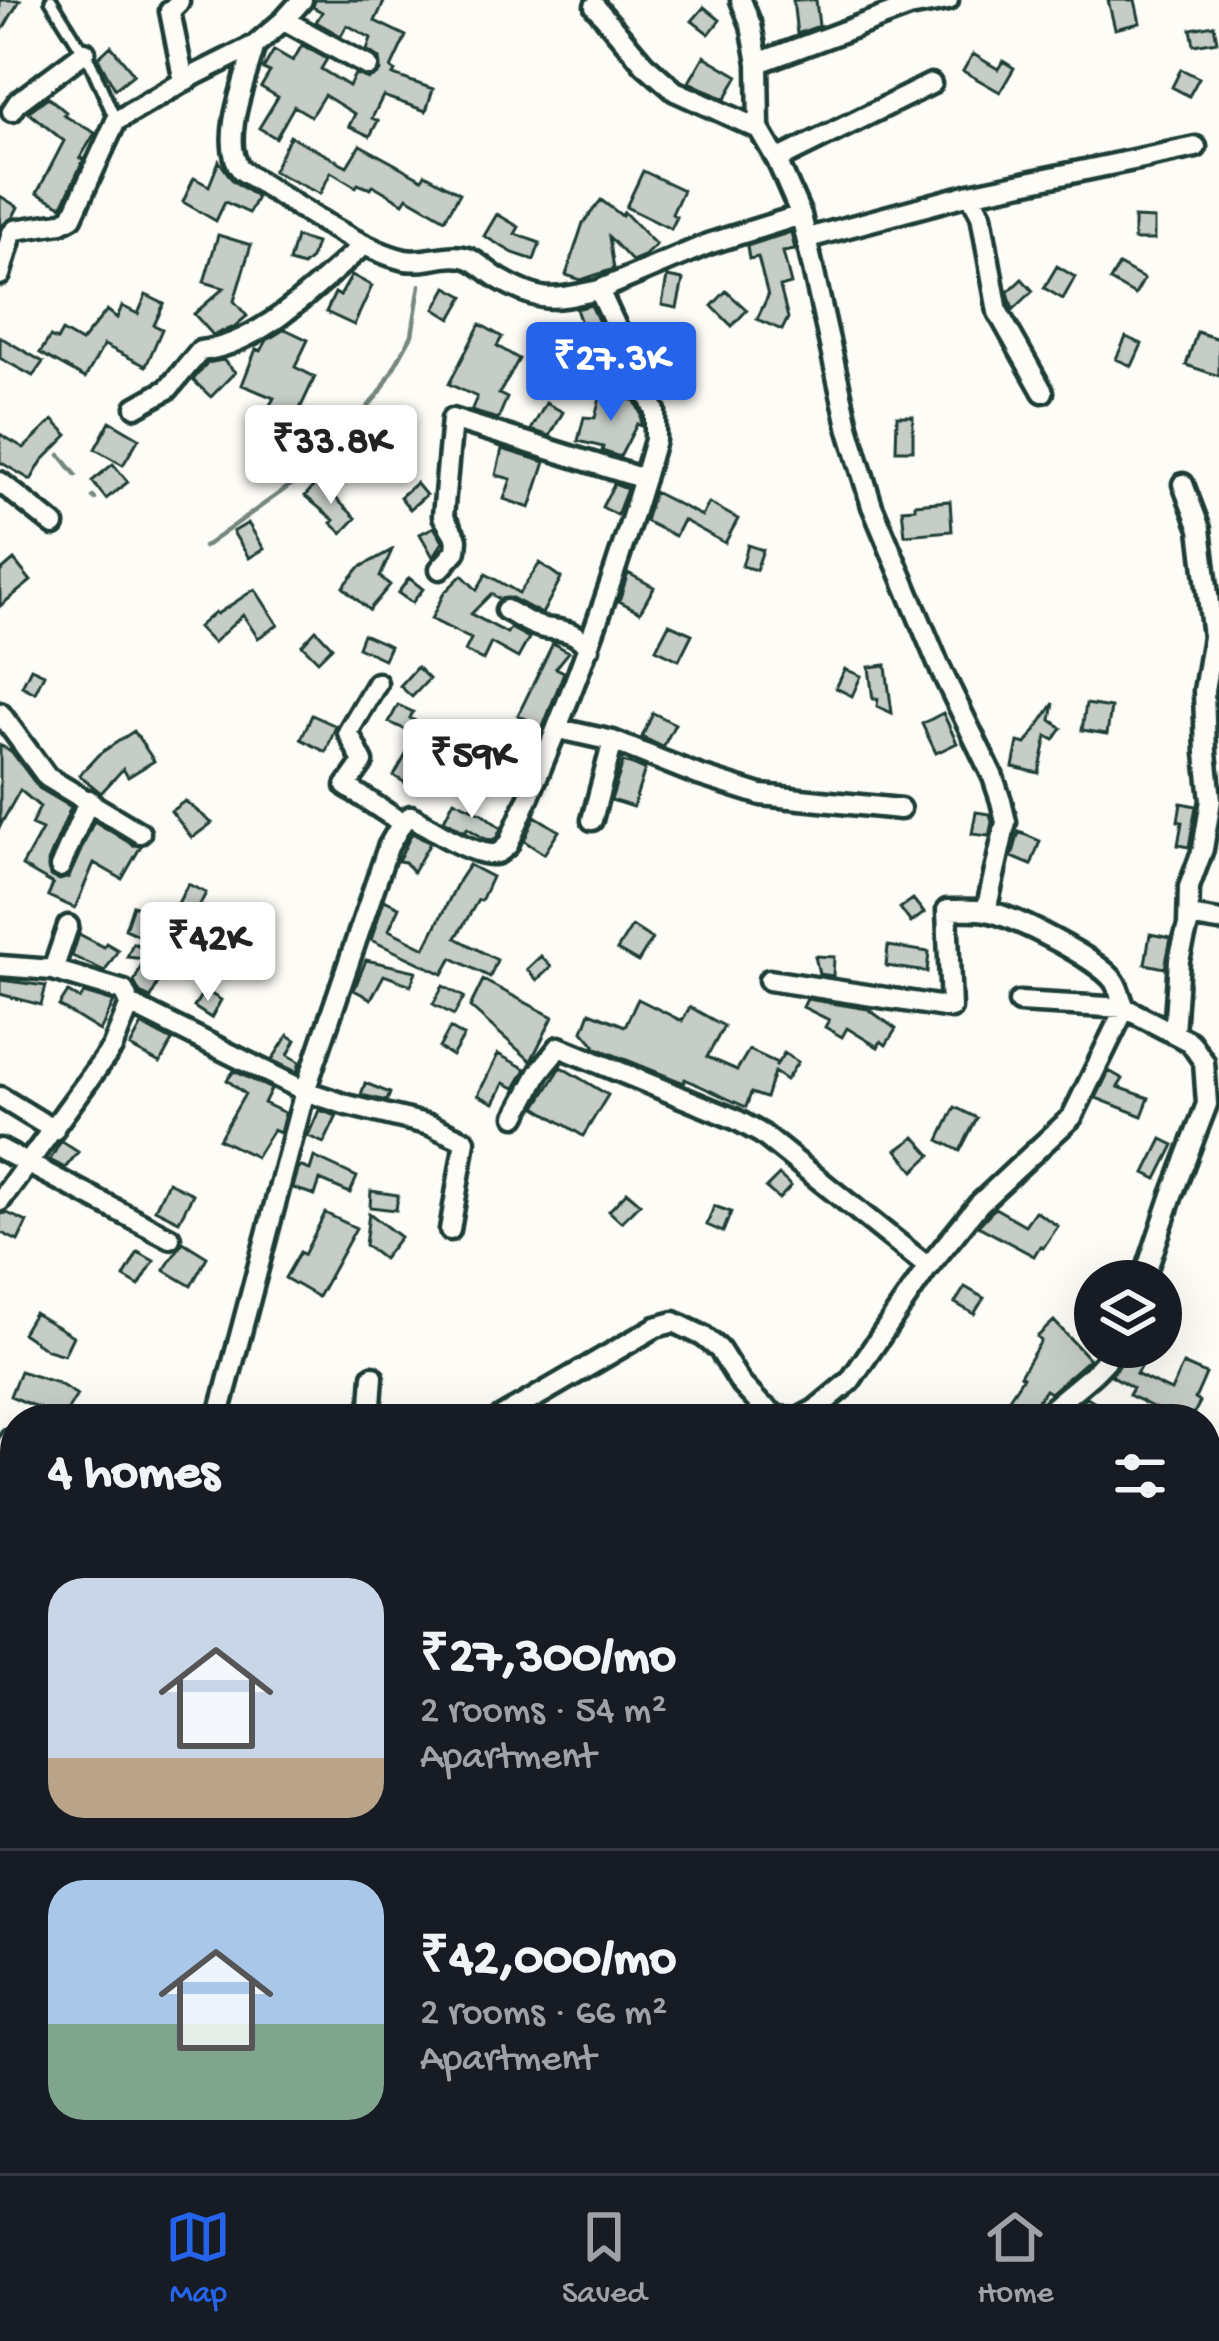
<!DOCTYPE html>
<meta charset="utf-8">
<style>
:root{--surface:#171b24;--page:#242831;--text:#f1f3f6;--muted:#9ea1a6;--line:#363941;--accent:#2563eb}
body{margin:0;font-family:"Gochi Hand",sans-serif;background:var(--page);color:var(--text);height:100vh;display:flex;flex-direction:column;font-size:45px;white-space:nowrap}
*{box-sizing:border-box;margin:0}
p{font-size:39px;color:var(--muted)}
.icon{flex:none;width:66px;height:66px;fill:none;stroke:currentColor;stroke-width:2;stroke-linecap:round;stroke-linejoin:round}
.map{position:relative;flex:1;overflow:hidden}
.panel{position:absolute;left:0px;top:1404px;width:1221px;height:771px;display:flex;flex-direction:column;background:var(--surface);border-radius:48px 48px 0 0;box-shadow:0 12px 48px #0002}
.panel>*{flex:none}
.tools{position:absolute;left:1074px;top:1260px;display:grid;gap:24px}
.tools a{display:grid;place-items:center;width:108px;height:108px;border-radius:50%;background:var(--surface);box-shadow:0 12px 48px #0002;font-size:60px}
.price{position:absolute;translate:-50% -102px;padding:0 27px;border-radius:12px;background:#fff;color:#222;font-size:39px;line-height:78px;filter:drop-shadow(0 3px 6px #0008)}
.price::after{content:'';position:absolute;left:50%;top:72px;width:36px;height:27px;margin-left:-18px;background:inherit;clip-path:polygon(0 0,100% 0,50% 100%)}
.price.active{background:var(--accent);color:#fff}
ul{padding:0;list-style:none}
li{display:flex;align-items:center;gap:36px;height:300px;padding:0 48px}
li+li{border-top:3px solid var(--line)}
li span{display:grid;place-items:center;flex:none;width:336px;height:240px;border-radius:36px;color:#555}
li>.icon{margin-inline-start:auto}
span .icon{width:144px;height:144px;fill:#fffc;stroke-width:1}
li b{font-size:51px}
h2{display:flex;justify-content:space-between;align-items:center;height:144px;padding:0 48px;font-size:51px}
.menu{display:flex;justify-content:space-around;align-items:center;height:168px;border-top:3px solid var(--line);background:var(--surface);font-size:33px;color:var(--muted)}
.menu a{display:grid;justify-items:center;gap:6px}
.menu .active{color:var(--accent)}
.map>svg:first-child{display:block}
.built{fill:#eceee9}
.green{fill:#dde0db;stroke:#7e8e88;stroke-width:3}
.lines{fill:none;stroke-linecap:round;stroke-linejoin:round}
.stream{stroke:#75877f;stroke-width:4.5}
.building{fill:#c6cdc7;stroke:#1f3d34;stroke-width:3}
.service-casing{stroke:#1f3d34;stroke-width:18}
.minor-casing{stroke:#1f3d34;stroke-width:27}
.secondary-casing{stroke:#1f3d34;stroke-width:36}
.service{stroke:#fdfcf7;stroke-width:9}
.minor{stroke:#fdfcf7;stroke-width:18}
.secondary{stroke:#fdfcf7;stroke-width:27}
</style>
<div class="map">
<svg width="1219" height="2173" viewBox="0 0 1219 2173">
<rect width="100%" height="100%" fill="#fdfcf7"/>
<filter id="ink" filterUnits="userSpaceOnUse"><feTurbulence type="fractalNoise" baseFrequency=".00833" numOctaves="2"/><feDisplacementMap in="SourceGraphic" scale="24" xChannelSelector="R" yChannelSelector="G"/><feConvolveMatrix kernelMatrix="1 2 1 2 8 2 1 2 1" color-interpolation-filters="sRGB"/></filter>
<g filter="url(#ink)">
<path class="built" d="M15 2138V2160H261L272 2173H0V2159Z"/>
<path class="green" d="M15 1839V2089C0 2007 0 1934 0 1851Z
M48 2160H183L178 2168 167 2173H64Z"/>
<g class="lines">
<path class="stream" d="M340 440 381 391 412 335 420 285
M60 455 76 475
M93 497 95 499
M204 547 309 472 328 452"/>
</g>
<path class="building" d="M0 0H20L0 34Z
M315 0H385L375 21 406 36 391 68 395 71 393 75 433 89 426 111 383 96 372 118 378 121 370 136 349 126 355 114 324 95 311 116 294 106 276 138 259 128 278 97 261 87 270 72 263 69 274 50 293 61 302 45 327 59 321 69 349 86 355 74 369 79 380 71 379 58 367 50 371 38 347 25 341 36 316 22 322 12 313 7Z
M793 0H816L819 26 797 34Z
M1108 0H1135L1140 23 1115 29Z
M704 7 720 20 709 34 692 21Z
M1214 25 1217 41 1194 45 1191 29Z
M111 46 134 74 115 89 98 58Z
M973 54 998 69 1003 61 1014 68 1000 92 963 71Z
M704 56 738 76 725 99 689 82Z
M1181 69 1199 78 1189 96 1172 87Z
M48 97 66 112 63 115 95 133 80 158 84 159 62 206 37 193 64 141 28 112Z
M290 136 347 166 360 145 422 179 425 174 460 193 445 219 407 197 403 203 373 185 371 189 358 184 356 187 331 172 320 194 273 171Z
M219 161 233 181 257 197 249 213 225 202 216 221 183 202 194 178 209 186Z
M643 171 683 190 672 214 677 217 671 229 626 207Z
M0 196 18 207 13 217 0 227Z
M601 200 622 216 624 212 656 245 644 256 632 261 609 237 614 269 581 280 566 275 583 223Z
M497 214 519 227 515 234 540 243 534 260 513 253 484 236Z
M1134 218 1154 219V240H1134Z
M791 232 795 250 783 252 791 284 780 287 788 318 782 330 757 319 768 296 758 257 749 259 747 246Z
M218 235 251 245 234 301 247 316 234 327 213 335 194 314 224 288 204 282Z
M296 237 316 243 311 259 303 266 289 262Z
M1119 265 1144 279 1135 295 1110 281Z
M1057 266 1075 277 1063 299 1044 288Z
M352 275 372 286 354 325 326 312 335 293 340 296Z
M667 277 683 280 677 308 662 305Z
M1022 279 1033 291 1013 310 1008 292Z
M447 287 464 296 451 319 435 309Z
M726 291 747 310 732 326 712 306Z
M146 295 164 304 154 325 162 329 146 366 104 345 85 378 40 353 50 337 57 340 62 331 81 342 107 310 117 318 122 306 138 314Z
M591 305 603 331 586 337 576 309Z
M480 324 502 337 497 346 519 359 499 394 507 398 498 419 471 411 477 397 449 384Z
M285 329 308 340 295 367 315 377 297 415 343 441 350 430 360 436 376 419 402 444 399 446 410 461 398 474 381 457 361 479H355L322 449 316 458 304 452 309 443 262 419 274 398 242 385 256 349 261 351 267 340Z
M1197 332 1219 339V376L1186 365Z
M0 337 43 362 33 376 0 358Z
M1126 337 1142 344 1132 366 1116 359Z
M663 348 676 364 660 376 648 360Z
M223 360 235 372 211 397 193 380 207 363Z
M602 389 635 401 641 414V426L637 424 620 457 602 451 603 447 578 441 584 417 595 418Z
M546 403 563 412 550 436 531 430Z
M897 416H913V450H896Z
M53 420 68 435 42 461 31 480 0 462V434L24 448Z
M110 421 139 438 123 465 95 449Z
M502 449 545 462 530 508 504 499 511 479 496 475Z
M113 464 128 482 106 499 92 481Z
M318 481 356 518 342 533 331 523 334 520 305 496Z
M416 483 426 495 410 509 400 497Z
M614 484 627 489 617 515 602 507Z
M654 492 702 516 709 503 738 519 725 543 683 520 675 536 645 521Z
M950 501 952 531 905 535 902 509 915 508V504Z
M248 523 264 549 249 558 233 532Z
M434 527 443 542 433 557 420 534Z
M748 545 763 550 756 570 742 566Z
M392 550 380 577 390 585 369 610 343 587 359 568Z
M14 560 31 581 0 606V572Z
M540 563 561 578 542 614 512 598 499 599 491 594 471 614 507 633 510 628 529 638 518 658 491 643 483 660 465 651 471 639 431 619 444 593 462 575 477 590 486 574 519 593Z
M628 573 654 587 640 612 619 601Z
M409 578 423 589 412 603 398 593Z
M255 589 278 625 258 638 243 615 213 643 198 627 215 612 217 614Z
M669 624 692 634 679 660 656 649Z
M316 630 332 647 318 661 302 645Z
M363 634 390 646 384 659 358 647Z
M553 643 569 652 556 668 564 672 543 727 518 715Z
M886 665V667L892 713 877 706 878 699H873L872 692 869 667Z
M417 667 429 679 412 697 400 686Z
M31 668 44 674 35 693 22 686Z
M845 669 861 676 852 696 836 688Z
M1054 703 1051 720 1062 728 1054 740 1047 736 1039 773 1013 767 1018 742 1026 744Z
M1086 704 1111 708 1107 734 1082 730Z
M398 705 413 712 410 718 464 748 467 740 507 766 499 780 473 765 459 786 430 767 417 790 394 776 417 735 389 722Z
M653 713 675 724 663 747 642 737Z
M943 713 957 743 936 753 922 724Z
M312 715 336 726 326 752 301 739Z
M134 731 154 761 128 777 123 769 101 793 79 775 99 754Z
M0 745 12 752 39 788 71 807 48 862 50 876 60 880 69 877 94 821 133 845 141 846 122 879 94 863 75 908 48 896 53 884 22 866 42 830 31 825 40 807 20 790 0 826Z
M623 762 645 769 633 807 611 800Z
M454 800 483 814 501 828 497 837 493 840 485 839 467 828 465 832 444 820Z
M185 801 212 823 192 838 171 811Z
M1181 803 1196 806 1189 847 1178 845 1182 822 1178 821Z
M976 812 990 814 992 822 989 836 972 834Z
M535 816 559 831 544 854 524 841Z
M1019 832 1040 841 1031 865 1012 857Z
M412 833 430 843 413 872 405 862 398 861Z
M469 865 492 877 481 901 478 900 456 938 497 960 490 977 452 958 443 974 371 940 384 900 399 907 389 930 425 948 459 880Z
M188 884 206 893 193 918 175 909Z
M913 899 924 913 911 923 900 908Z
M133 905 146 910 138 935 125 929Z
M632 926 652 939 638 962 617 950Z
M79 934 104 947 106 943 118 950 105 971 72 956Z
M1150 934 1171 938 1165 968 1145 964Z
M133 943 170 958 169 962 127 957Z
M888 946 929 952 927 972 886 966Z
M541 956 551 967 537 980 527 969Z
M815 956 834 957 833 976 819 974Z
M366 960 416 971 411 985 384 975 371 999 354 990Z
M143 962 163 971 151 998 140 993 134 982Z
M0 980 46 986 41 1005 0 994Z
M483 980 553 1017 531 1061 470 1007Z
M443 986 464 997 454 1015 433 1004Z
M204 990 221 1000 211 1018 194 1007Z
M68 992 80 999 84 993 114 1002 100 1031 59 1006Z
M638 999 682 1021 690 1007 724 1026 707 1057 737 1070 749 1050 777 1063 775 1067 784 1053 798 1062 786 1080 774 1072 766 1098 751 1093 746 1107 685 1079 684 1083 594 1047 595 1045 583 1031 590 1012 625 1026Z
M807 999 868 1009 896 1029 886 1045 881 1041 878 1047 847 1028 842 1037 825 1027 829 1020 803 1007Z
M142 1025 172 1041 160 1063 130 1047Z
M450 1028 464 1036 452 1056 439 1048Z
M288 1035 296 1040 288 1055 300 1062 297 1072 272 1060Z
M498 1054 526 1069 515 1088 504 1083 494 1103 478 1095Z
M561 1067 608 1095 583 1136 536 1107Z
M234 1071 271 1089 264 1103 285 1113 280 1133 273 1130 256 1157 219 1139 245 1094 227 1080Z
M1109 1071 1123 1079 1118 1087 1149 1098 1142 1116 1096 1098Z
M365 1083 390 1093 387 1101 361 1095Z
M955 1107 977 1118 960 1151 939 1140Z
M319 1110 337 1116 324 1143 308 1136Z
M915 1137 931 1155 914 1171 897 1150Z
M1162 1139 1174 1145 1157 1179 1145 1173Z
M61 1141 78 1152 65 1168 50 1160Z
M314 1157 357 1177 350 1193 320 1180 315 1195 293 1188 299 1166 310 1170Z
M779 1175 791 1186 779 1199 766 1188Z
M168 1182 193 1194 179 1221 155 1209Z
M371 1191 398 1195 396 1210 370 1207Z
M627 1192 640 1203 621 1222 609 1211Z
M714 1206 731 1212 723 1232 707 1225Z
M995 1208 1025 1225 1035 1211 1058 1226 1043 1248 1040 1246 1034 1256 978 1226Z
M7 1213 27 1222 18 1241 0 1232V1214Z
M325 1213 356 1228 318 1297 285 1278 300 1252 304 1255Z
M369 1213 400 1237 383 1259 365 1245Z
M183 1242 207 1257 191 1286 164 1270Z
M138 1252 154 1261 139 1286 124 1277Z
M965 1287 984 1298 974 1314 955 1303Z
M34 1313 73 1336 64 1355 47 1350 22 1333Z
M1054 1321 1089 1359 1050 1393 1045 1390 1026 1418 1005 1404 1023 1377 1020 1375 1041 1341 1037 1337Z
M1127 1355 1142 1364 1136 1374 1171 1391 1183 1364 1206 1374 1195 1399 1200 1402 1191 1419H1164L1166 1414 1129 1395 1133 1388 1111 1375Z
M20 1371 58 1383 77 1395 62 1419H33L39 1408 10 1396Z
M1087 1397 1124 1419H1071L1073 1409Z
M1206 1627 1219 1631V1653L1206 1649Z
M1219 1714V1824L1206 1821V1715Z
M1206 1848 1219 1851V1867L1210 1899H1206Z
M400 2160H425L436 2173H412Z
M722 2160H759L750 2173H710Z
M791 2160H808L830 2173H784Z
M1008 2160H1043L1050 2173H995Z
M1155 2160H1184L1177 2173H1147Z"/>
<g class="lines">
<defs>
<path id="service" d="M51 0 91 64 116 121"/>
<path id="minor" d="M741 0 751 25 758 63 759 129 777 160 801 215 849 430 872 506 939 666 993 777 1001 801 1006 822 986 911
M179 2 170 11 184 82
M595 6 644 64 675 91 759 129
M284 20 368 66
M255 45C246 78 219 142 241 170 281 196 361 251 405 260 426 264 450 251 470 259 481 264 490 274 501 280 543 304 553 300 599 290
M758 63 909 7 948 0
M12 111 18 102 85 52
M777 160 931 84
M970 194 1196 147
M808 238 970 194 981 215 998 312 1043 392
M0 275 12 233 15 230 61 223 72 217 116 121 195 75 255 45 284 20 302 0
M136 407 168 389 200 351C262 345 317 284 364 245
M0 482 54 525
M440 569 456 551 457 539 443 516 452 419 644 479
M506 610C518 616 531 626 544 628 565 631 574 630 589 648
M377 683 348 732 363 762 346 786 402 823
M0 713 47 777 140 833
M559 729 613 741 698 775 761 795 900 809
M592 820 613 741
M60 867 89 800
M1189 916 1219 921
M0 966 53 970 124 991 130 1004 112 1048 0 1201
M53 970 68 926
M1019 1002 1125 1008 1190 1042 1204 1062 1207 1104 1172 1195 1143 1281
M130 1004 305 1091 347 1105 430 1125 465 1141 450 1230
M1174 1033 1179 960 1188 925 1189 887 1203 849 1211 800 1206 753 1204 691 1213 637 1200 529 1183 484
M0 1097 54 1130
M516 1116 540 1071 559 1047 735 1119 762 1134 928 1267
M0 1149 170 1238
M218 1419 305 1091 388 847 402 823 411 816C430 828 469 853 491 854 500 854 501 851 508 845 566 713 616 579 655 440V411L599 290 708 244 801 215
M370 1419 373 1376
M498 1419 656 1327 674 1322 703 1336 719 1349 741 1384 759 1403 778 1417 798 1419 815 1410 850 1381 928 1267 979 1204 1072 1117 1125 1008C1121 1000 1119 988 1114 981 1098 959 1014 916 986 911 974 909 960 910 947 910L951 1008 769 980
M1041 1419C1065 1394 1097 1377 1116 1347
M0 1464 10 1439H15
M1206 1612 1219 1618
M1206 1662 1219 1668
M1211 1703 1219 1688
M1206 1834 1219 1838
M767 2173 777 2160"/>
<path id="secondary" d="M1206 2099 1219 2093
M1083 2173 1101 2160"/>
</defs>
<use href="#service" class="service-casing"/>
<use href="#minor" class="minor-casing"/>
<use href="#secondary" class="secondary-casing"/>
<use href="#service" class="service"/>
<use href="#minor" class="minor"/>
<use href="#secondary" class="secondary"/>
</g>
</g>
</svg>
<div class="tools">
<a><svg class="icon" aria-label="layers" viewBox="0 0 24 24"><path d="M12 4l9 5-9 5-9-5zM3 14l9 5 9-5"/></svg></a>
</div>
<b class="price active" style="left:611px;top:424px">₹27.3K</b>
<b class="price" style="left:331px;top:507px">₹33.8K</b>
<b class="price" style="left:472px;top:821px">₹59K</b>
<b class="price" style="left:208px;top:1004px">₹42K</b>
<section class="panel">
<h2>4 homes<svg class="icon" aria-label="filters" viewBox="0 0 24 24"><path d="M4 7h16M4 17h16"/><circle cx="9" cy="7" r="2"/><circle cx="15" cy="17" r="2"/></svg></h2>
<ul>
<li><span style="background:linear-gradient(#c9d6e8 75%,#b9a48a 0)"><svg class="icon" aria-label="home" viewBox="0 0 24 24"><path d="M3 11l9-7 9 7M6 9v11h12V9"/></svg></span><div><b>₹27,300/mo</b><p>2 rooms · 54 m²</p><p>Apartment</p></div></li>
<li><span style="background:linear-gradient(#a9c7e8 60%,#7fa58c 0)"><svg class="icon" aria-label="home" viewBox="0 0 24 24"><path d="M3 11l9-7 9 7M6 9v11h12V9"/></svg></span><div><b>₹42,000/mo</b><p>2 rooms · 66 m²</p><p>Apartment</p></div></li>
</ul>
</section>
</div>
<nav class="menu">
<a class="active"><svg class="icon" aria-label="map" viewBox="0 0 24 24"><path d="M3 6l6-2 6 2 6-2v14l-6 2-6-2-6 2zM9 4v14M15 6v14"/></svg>Map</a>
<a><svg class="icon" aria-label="saved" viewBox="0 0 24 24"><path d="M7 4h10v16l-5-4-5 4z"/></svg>Saved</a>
<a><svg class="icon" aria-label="home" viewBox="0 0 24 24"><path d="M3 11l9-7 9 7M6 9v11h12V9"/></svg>Home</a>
</nav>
